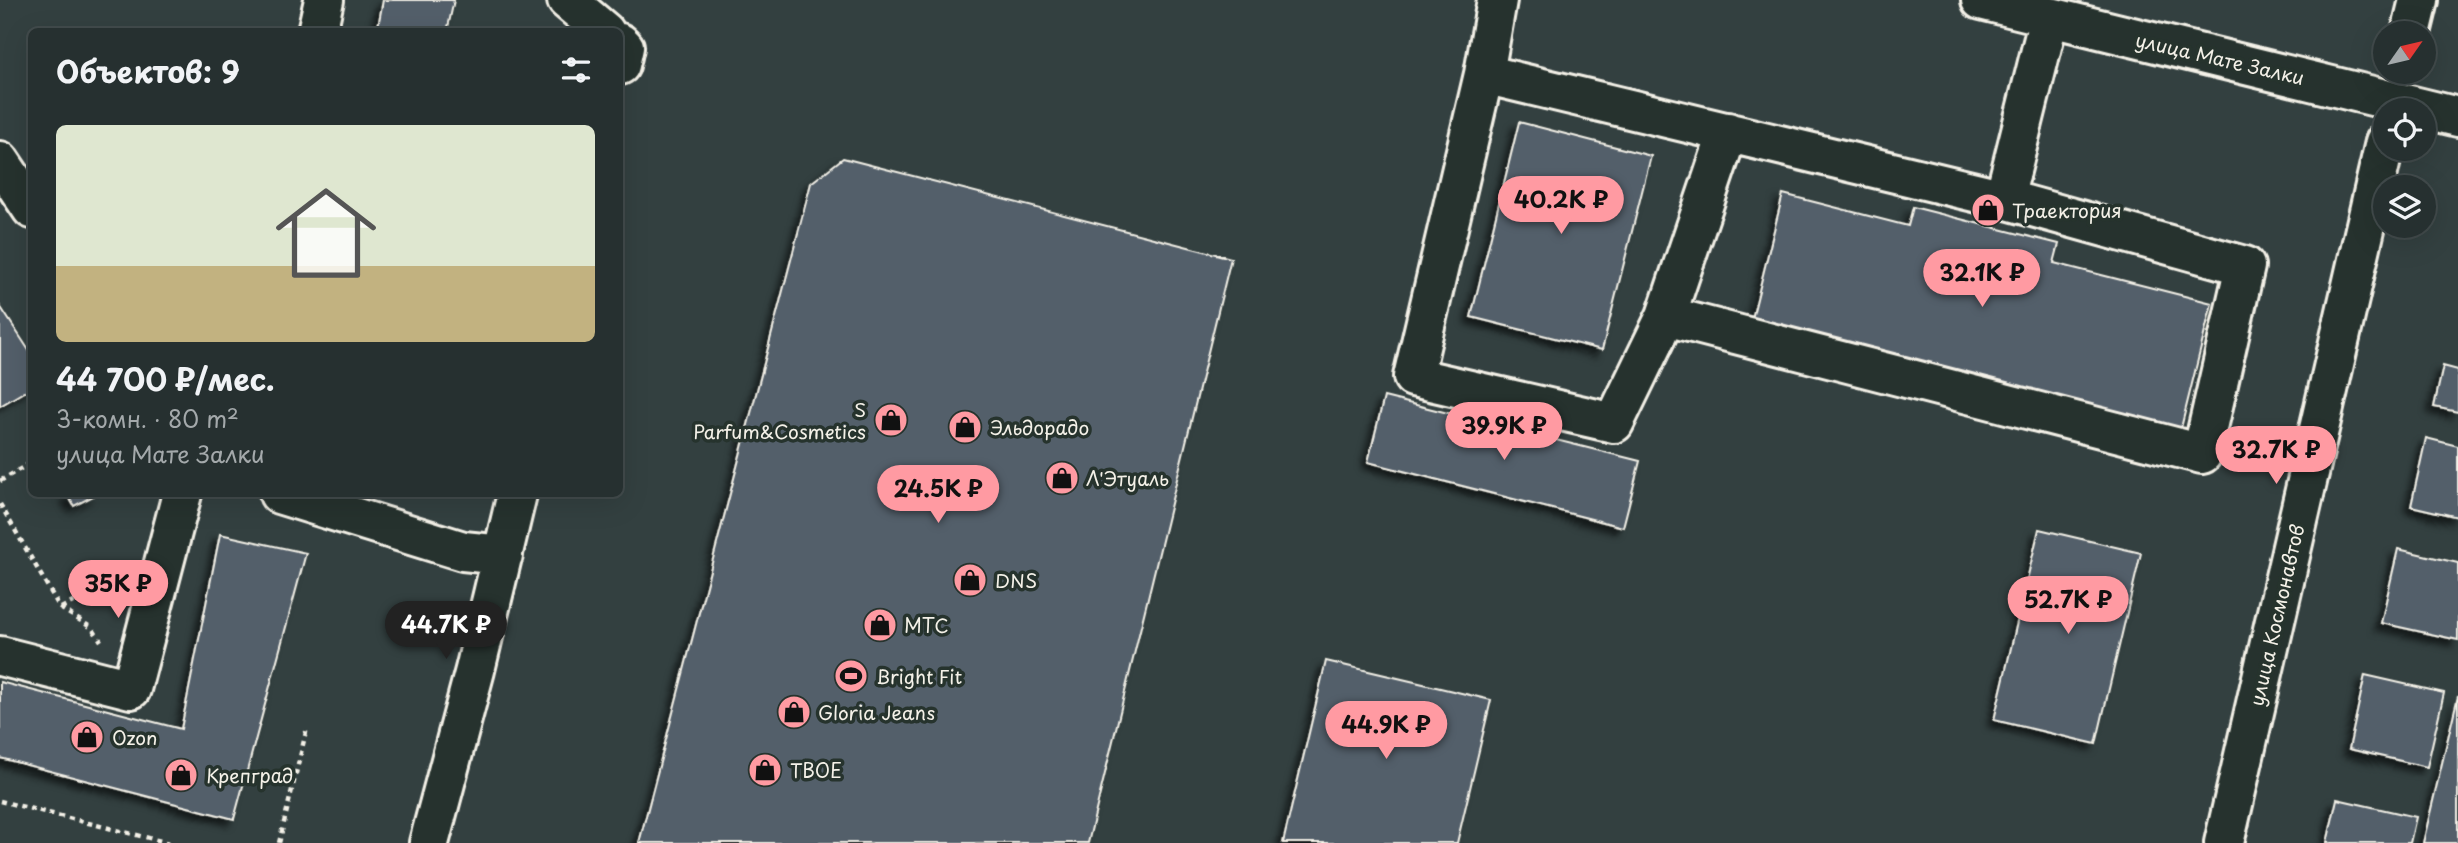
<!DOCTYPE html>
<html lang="ru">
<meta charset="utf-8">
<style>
:root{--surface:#263030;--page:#323c3c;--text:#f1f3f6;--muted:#a4a9ab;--line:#424b4c;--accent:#ff9aa2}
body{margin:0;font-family:"Playpen Sans",sans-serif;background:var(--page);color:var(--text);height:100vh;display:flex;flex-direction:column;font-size:26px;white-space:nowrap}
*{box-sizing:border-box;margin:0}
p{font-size:23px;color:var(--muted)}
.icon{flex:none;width:38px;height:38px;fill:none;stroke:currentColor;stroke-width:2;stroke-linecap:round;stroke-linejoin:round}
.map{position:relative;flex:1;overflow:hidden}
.side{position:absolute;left:28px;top:28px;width:595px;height:469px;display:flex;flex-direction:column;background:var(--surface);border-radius:10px;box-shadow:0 7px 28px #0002,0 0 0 2px var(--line)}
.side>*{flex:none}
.needle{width:46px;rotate:56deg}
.fabs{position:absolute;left:2373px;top:21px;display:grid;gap:14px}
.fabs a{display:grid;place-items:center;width:63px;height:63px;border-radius:50%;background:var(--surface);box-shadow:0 7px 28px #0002,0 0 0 2px var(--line);font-size:35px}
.price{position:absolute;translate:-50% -60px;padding:0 16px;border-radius:24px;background:var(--accent);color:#111;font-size:23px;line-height:46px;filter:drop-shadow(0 2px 4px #0008)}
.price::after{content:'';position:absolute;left:50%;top:42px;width:21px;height:16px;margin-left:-10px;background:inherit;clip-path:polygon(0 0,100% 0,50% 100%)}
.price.selected{background:#222;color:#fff}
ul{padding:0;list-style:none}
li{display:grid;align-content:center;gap:14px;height:371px;padding:0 28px}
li+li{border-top:2px solid var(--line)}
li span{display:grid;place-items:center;height:217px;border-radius:10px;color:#555}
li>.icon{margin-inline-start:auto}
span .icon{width:126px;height:126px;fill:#fffc;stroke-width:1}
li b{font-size:30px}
h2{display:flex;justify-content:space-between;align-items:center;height:84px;padding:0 28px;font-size:30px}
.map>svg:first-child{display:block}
.building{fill:#525f6b;stroke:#f4f1e8;stroke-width:2;filter:url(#shadow)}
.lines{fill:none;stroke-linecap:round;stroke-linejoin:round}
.minor-casing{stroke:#f4f1e8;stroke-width:44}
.path{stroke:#f4f1e8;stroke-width:4.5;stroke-dasharray:5 5;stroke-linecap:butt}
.minor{stroke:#26332d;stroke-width:38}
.labels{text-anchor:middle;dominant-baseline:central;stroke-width:7;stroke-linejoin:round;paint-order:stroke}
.street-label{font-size:19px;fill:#f4f1e8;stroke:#26332d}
.poi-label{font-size:19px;fill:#f4f1e8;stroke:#26332d;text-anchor:start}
</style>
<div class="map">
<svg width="2458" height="843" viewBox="0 0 2458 843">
<defs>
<filter id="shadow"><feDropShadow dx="-6" dy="6" stdDeviation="3.5" flood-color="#0009"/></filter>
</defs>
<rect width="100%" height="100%" fill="#334040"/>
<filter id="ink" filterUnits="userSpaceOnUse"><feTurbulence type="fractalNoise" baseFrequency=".0143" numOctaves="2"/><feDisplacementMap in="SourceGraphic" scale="14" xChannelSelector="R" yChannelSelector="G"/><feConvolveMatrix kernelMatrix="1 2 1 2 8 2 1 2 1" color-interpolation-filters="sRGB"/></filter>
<g filter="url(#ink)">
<path class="building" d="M383 0H454L447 32H377Z
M1519 122 1651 156 1602 350 1471 317Z
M843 158 1231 258 1088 843H639L811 183Z
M1783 194 1908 226 1913 207 2059 244 2054 263 2212 303 2180 432 1751 323Z
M0 306 32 355V387L0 406Z
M2443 366 2458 370V412L2434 407Z
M1384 397 1640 461 1623 527 1368 462Z
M2426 438 2458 446V517L2411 506Z
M67 494H97L74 506Z
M2039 529 2141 553 2096 744 1994 720Z
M220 534 306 553 234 819 0 758V682L181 729Z
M2398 549 2458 563V640L2381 623Z
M1326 661 1491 700 1457 843H1283Z
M2365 675 2444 693 2427 767 2349 749Z
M2458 696V843H2423Z
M2337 799 2416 817 2410 843H2327Z"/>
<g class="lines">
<defs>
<path id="minor" d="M567 0 605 32
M1497 0 1484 74 1413 377 1614 423 1666 316 1728 132
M1981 0 2458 117
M317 32 324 0
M2411 33 2419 0
M620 43 624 47 620 65
M1484 74 2004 199 2049 18
M0 161 32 209
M1666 316 2202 454 2245 266 2004 199
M279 494 463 551 503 555
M0 656 131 689 182 494
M429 843 475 670 517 494
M2224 843 2385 142"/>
</defs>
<use href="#minor" class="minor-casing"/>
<path class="path" d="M0 481 32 462
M0 504 60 608 92 628 101 641
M61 608 99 589 118 591
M0 801 169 843
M279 843 307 728"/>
<use href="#minor" class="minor"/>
</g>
</g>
<defs>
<symbol id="shop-disc" viewBox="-11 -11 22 22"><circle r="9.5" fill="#ff9aa2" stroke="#26332d"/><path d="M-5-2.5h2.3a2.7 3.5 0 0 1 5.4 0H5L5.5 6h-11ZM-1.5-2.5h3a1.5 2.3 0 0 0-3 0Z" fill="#111"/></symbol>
<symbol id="stadium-disc" viewBox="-11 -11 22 22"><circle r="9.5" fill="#ff9aa2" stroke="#26332d"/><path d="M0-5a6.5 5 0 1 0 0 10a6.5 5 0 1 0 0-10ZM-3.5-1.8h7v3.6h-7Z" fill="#111"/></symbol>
</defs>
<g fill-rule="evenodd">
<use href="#shop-disc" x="1969" y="191" width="38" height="38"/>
<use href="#shop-disc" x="872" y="401" width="38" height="38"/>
<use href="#shop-disc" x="946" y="408" width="38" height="38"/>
<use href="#shop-disc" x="1043" y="459" width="38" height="38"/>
<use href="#shop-disc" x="951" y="561" width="38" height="38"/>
<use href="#shop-disc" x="861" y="606" width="38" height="38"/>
<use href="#stadium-disc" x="832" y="657" width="38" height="38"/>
<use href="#shop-disc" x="775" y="693" width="38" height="38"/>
<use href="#shop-disc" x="68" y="718" width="38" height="38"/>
<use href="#shop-disc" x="746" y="751" width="38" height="38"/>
<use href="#shop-disc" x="162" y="756" width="38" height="38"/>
</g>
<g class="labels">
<g class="street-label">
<text transform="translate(2220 58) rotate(13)">улица Мате Залки</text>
<text transform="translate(2276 615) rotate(-77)">улица Космонавтов</text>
</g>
<g class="poi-label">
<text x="2012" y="210">Траектория</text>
<text x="866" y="409" text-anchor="end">S<tspan x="866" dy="22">Parfum&amp;Cosmetics</tspan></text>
<text x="990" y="427">Эльдорадо</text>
<text x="1086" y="478">Л'Этуаль</text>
<text x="995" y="580">DNS</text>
<text x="904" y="625">МТС</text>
<text x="876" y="676">Bright Fit</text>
<text x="818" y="712">Gloria Jeans</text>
<text x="112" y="737">Ozon</text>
<text x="790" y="770">ТВОЕ</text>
<text x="206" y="775">Крепград</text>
</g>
</g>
</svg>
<div class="fabs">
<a><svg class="needle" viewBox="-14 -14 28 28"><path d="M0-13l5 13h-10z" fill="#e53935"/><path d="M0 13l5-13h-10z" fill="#a4a9ab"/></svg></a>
<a><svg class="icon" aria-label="locate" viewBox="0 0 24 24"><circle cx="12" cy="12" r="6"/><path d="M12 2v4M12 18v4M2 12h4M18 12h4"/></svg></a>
<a><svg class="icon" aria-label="layers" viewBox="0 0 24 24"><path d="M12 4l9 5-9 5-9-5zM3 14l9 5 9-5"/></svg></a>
</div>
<b class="price" style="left:1561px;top:236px">40.2K ₽</b>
<b class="price" style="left:1982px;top:309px">32.1K ₽</b>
<b class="price" style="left:1504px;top:462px">39.9K ₽</b>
<b class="price" style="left:2276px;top:486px">32.7K ₽</b>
<b class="price" style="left:938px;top:525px">24.5K ₽</b>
<b class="price" style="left:118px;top:620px">35K ₽</b>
<b class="price" style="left:2068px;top:636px">52.7K ₽</b>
<b class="price selected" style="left:446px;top:661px">44.7K ₽</b>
<b class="price" style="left:1386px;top:761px">44.9K ₽</b>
<section class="side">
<h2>Объектов: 9<svg class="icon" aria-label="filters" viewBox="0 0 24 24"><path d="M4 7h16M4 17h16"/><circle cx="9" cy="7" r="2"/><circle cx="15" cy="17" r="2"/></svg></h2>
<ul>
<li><span style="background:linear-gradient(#dfe7d0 65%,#c2b280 0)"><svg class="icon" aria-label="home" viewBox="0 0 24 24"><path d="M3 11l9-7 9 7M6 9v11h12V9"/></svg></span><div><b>44 700 ₽/мес.</b><p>3-комн. · 80 m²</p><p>улица Мате Залки</p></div></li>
</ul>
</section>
</div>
